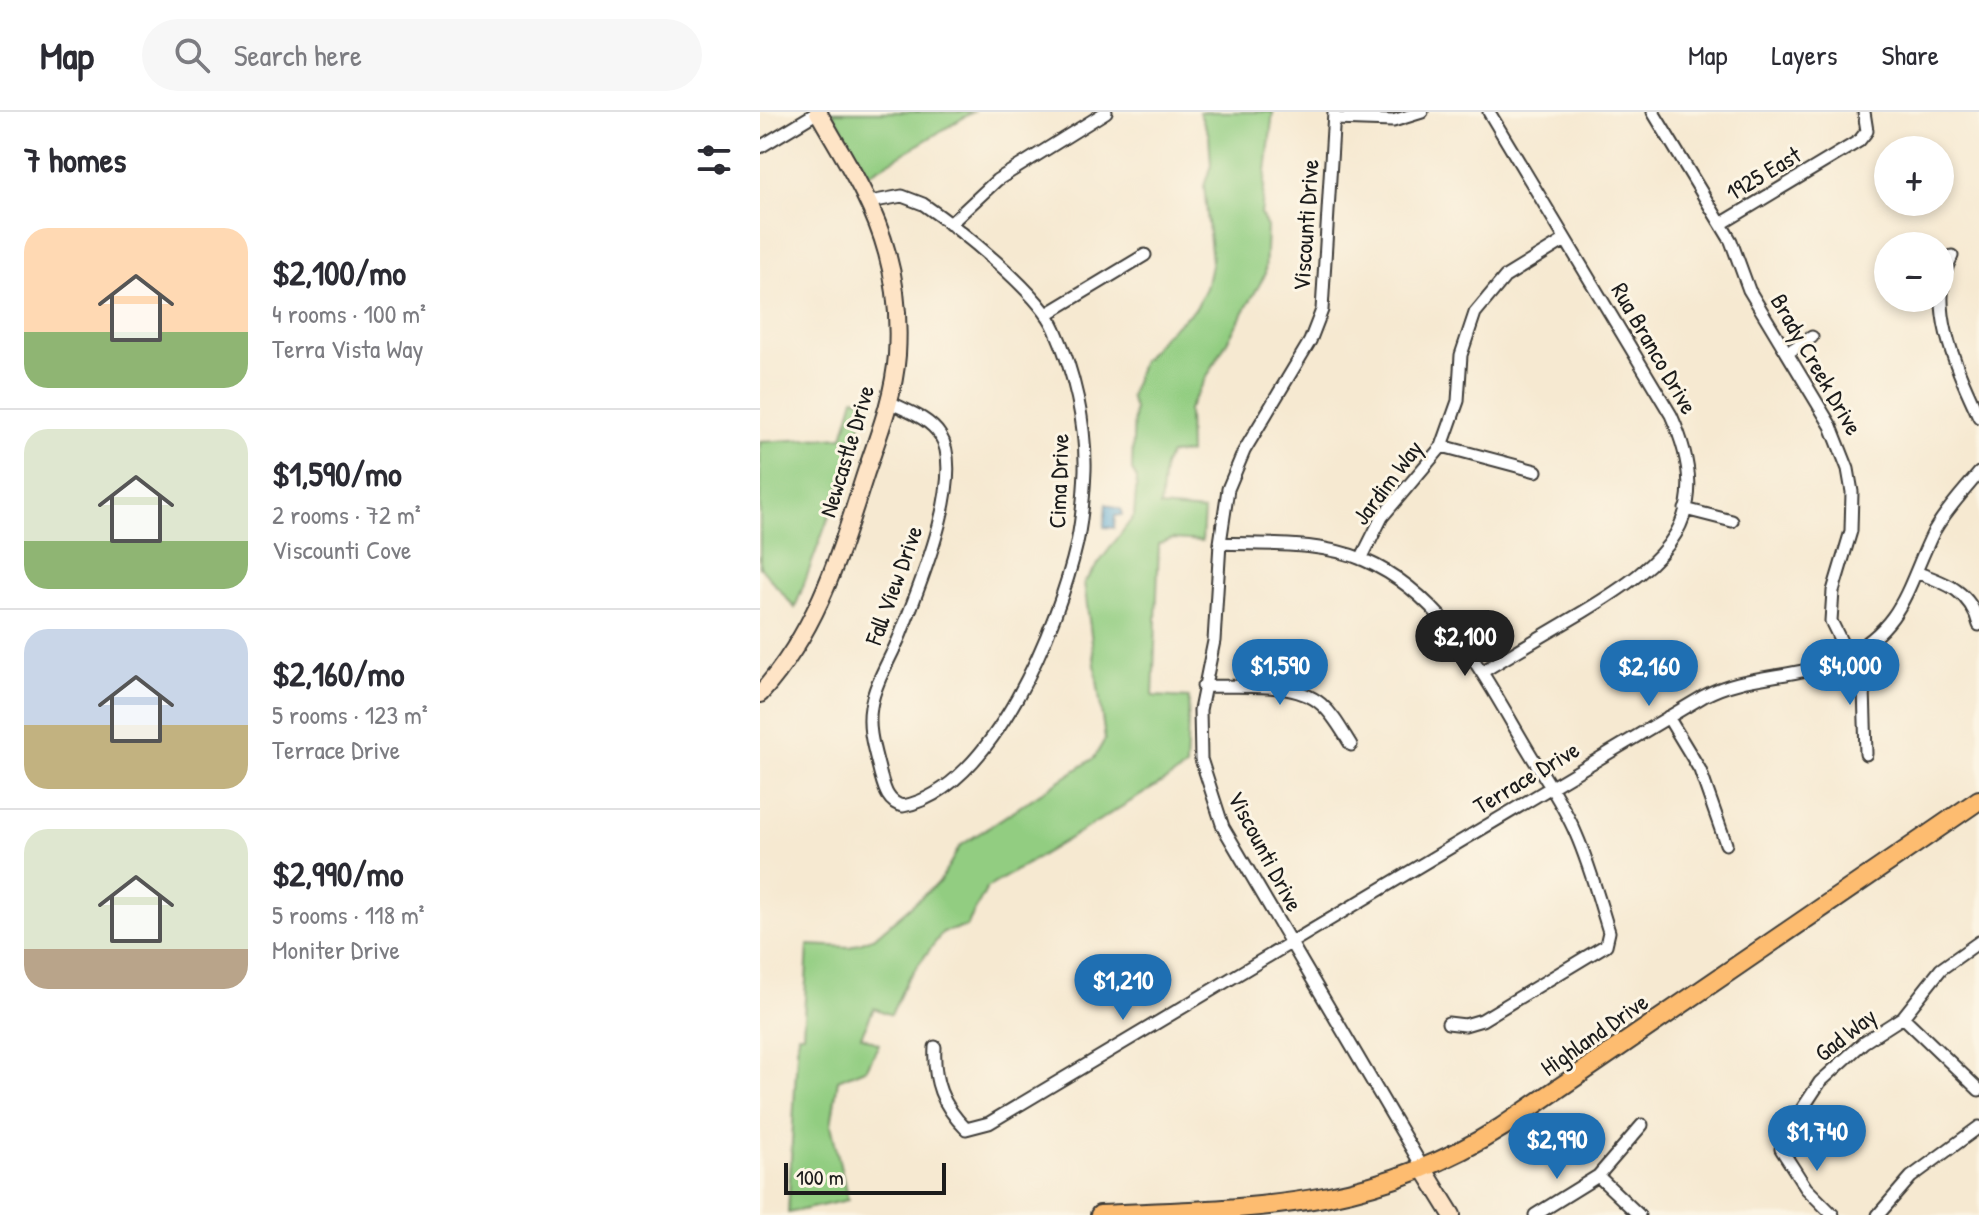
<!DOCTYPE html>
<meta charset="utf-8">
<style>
:root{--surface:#fff;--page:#f7f7f7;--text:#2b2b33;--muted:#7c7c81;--line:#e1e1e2;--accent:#1f6fb2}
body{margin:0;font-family:"Patrick Hand",sans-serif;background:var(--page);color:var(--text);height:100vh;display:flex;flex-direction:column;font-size:30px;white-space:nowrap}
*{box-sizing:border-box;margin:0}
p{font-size:26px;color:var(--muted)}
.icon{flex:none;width:44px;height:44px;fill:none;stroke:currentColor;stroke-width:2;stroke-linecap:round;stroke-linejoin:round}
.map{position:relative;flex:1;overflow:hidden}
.panel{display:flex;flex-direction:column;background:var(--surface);width:760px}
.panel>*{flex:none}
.buttons{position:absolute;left:1114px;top:24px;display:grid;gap:16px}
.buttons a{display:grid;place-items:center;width:80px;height:80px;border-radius:50%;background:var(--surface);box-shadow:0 4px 12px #0003;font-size:40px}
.scale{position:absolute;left:24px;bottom:20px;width:162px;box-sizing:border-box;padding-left:8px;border:4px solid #1c1c1c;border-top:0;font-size:22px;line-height:28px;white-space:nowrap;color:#1c1c1c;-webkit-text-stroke:6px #fcf5e5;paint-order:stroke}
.price{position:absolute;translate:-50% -68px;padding:0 18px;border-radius:28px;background:var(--accent);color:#fff;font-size:26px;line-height:52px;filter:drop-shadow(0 2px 4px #0008)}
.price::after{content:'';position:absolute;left:50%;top:48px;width:24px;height:18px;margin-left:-12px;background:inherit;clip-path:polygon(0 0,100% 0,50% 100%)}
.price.active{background:#222;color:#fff}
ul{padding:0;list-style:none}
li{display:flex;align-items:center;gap:24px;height:200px;padding:0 24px}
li+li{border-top:2px solid var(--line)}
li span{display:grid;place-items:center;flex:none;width:224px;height:160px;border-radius:24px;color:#555}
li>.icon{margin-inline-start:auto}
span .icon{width:96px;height:96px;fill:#fffc;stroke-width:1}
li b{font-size:34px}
h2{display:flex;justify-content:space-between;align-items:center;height:96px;padding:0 24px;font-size:34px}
header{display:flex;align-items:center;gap:48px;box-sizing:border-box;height:112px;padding:0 40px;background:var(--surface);border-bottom:2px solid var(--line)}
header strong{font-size:38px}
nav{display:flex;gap:44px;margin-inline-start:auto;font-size:28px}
.search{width:560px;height:72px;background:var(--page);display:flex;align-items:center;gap:20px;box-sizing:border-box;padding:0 28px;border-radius:44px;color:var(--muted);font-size:30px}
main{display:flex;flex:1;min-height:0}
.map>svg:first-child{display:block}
.green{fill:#92cd81;stroke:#57744e;stroke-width:2}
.water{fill:#59a7d3;stroke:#3a6278;stroke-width:2}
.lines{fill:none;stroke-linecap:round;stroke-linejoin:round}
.street-casing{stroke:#3d3b37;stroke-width:15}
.secondary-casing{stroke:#3d3b37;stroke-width:20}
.primary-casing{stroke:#3d3b37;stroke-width:22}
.street{stroke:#fff;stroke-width:11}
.secondary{stroke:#fee4c6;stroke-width:16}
.primary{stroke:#fdbc70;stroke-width:18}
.labels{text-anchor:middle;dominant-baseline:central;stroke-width:6;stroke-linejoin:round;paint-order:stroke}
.street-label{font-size:24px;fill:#1c1c1c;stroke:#fcf5e5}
</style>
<header>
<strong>Map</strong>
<div class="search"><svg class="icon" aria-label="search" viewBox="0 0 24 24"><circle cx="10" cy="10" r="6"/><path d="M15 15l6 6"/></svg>Search here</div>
<nav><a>Map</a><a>Layers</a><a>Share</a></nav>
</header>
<main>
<section class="panel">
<h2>7 homes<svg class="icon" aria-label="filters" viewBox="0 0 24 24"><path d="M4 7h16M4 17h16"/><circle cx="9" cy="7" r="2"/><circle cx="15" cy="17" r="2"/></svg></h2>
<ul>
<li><span style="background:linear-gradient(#ffd9b3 65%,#8fb573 0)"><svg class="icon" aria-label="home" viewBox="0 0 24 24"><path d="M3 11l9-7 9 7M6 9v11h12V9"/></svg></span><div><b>$2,100/mo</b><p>4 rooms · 100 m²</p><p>Terra Vista Way</p></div></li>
<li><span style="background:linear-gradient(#dfe7d0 70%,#8fb573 0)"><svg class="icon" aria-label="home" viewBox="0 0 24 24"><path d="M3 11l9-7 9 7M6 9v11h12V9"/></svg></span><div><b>$1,590/mo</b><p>2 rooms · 72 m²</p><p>Viscounti Cove</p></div></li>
<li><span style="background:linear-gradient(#c9d6e8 60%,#c2b280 0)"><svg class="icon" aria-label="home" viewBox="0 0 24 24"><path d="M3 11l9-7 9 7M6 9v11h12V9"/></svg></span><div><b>$2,160/mo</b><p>5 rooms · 123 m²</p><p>Terrace Drive</p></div></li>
<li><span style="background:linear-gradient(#dfe7d0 75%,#b9a48a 0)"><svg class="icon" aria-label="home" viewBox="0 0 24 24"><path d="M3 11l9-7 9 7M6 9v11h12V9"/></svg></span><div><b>$2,990/mo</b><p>5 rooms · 118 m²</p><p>Moniter Drive</p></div></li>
</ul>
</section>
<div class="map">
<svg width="1219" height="1103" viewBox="0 0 1219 1103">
<rect width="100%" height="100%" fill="#fcf5e5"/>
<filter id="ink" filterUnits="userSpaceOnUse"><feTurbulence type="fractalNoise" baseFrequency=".0125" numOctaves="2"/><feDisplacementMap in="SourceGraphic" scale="16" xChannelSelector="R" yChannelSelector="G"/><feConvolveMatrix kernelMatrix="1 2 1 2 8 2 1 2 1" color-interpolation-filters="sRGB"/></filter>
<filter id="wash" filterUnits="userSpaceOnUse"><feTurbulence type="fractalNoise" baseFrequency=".006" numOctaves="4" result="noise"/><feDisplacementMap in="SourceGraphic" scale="32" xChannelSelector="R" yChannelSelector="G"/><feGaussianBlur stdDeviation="1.8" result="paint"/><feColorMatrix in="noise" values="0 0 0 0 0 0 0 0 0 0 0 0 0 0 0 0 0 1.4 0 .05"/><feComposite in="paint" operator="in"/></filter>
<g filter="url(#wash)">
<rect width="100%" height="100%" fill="#f6e9d1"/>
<path class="green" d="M72 0H213L109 62Z
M439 0H513L501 103 507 115 505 163 428 298 429 341 410 342 404 354 400 395 444 399 442 429 412 427 399 432 393 584 429 586 426 656 227 776 206 815 183 820 147 868 131 903 114 896 101 924 119 932 107 956 78 968 71 1013 88 1088 28 1101 38 922H43L48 833 90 835 115 825 180 769 200 734 334 646 345 627 324 471 374 404 377 367 372 358 374 297 370 285 381 251 403 224 436 196 446 176 452 149 444 74 451 53 449 23Z
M94 286 107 288 95 334 35 496 0 455V330L83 325Z"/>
<path class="water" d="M346 392 362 398V403L355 404 354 416 344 415Z"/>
</g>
<g filter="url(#ink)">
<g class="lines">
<defs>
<path id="street" d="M574 0 562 198 550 229 484 339 468 377 460 431 454 529 440 598 441 647 463 715 663 1056
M893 0 971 129 989 178 1071 314 1088 357 1092 380 1091 419 1073 479 1071 509 1104 576 1106 642
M574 7 633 9 662 0
M0 35 58 0
M110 90 142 84 163 92C198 116 279 180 295 217 314 260 326 311 325 358 324 382 322 407 317 431 299 511 233 677 143 694 127 691 124 675 120 661 115 640 107 618 111 595 115 568 134 542 143 516 160 473 206 363 180 323 169 306 147 299 129 290
M190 112 237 68 346 0
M961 112 1099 29 1107 19 1104 0
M1192 144C1165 193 1198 259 1219 305
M287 202 385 143
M1027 241 1052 225
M682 334 776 359
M925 397 972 409
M460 431C507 433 560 429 604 448 685 483 725 566 768 638 784 665 804 693 816 722 830 754 839 788 849 820L846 833 722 908 705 913 688 911
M601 447 622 405 682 334 698 289 701 243 715 201 745 165 805 128
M1158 461C1187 471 1211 480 1219 513
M722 560C755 540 789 520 823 500 906 450 958 407 911 303L729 0
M443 574C478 576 533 568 561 592 574 603 582 619 591 633
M908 605 940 658 966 732
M1143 905 1219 978
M175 935C173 969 182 993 206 1017L229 1011 944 584C988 560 1039 568 1084 545 1145 514 1147 473 1174 419 1186 398 1203 380 1219 361
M838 1064 879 1103
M775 1103 838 1064 882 1013
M1073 1103 1046 1076 1021 1037 1029 1017 1060 970 1104 930 1143 905 1181 857 1219 830
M1118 1103 1151 1065 1219 1015"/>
<path id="secondary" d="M0 582C59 516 79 443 106 360 119 322 134 284 137 243 139 210 136 173 127 141 113 89 84 46 58 0
M663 1056 692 1103"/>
<path id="primary" d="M340 1103C490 1096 610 1099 742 1015L1219 688"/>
</defs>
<use href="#street" class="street-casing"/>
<use href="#secondary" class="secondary-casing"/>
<use href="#primary" class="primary-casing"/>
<use href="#street" class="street"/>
<use href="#secondary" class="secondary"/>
<use href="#primary" class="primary"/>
</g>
</g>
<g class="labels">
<g class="street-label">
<text transform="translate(1003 61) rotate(-31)">1925 East</text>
<text transform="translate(545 113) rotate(-86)">Viscounti Drive</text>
<text transform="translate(895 236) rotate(60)">Rua Branco Drive</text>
<text transform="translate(1057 252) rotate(60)">Brady Creek Drive</text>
<text transform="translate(86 339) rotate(-73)">Newcastle Drive</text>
<text transform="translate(298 369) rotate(-88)">Cima Drive</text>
<text transform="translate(627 370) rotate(-53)">Jardim Way</text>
<text transform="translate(133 473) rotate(-70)">Fall View Drive</text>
<text transform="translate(766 665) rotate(-31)">Terrace Drive</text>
<text transform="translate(506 739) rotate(62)">Viscounti Drive</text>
<text transform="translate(834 922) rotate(-35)">Highland Drive</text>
<text transform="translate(1085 922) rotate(-38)">Gad Way</text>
</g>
</g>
</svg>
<div class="buttons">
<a>+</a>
<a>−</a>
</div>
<div class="scale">100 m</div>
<b class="price active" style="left:705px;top:566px">$2,100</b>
<b class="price" style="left:520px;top:595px">$1,590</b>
<b class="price" style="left:1090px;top:595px">$4,000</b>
<b class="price" style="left:889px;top:596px">$2,160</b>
<b class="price" style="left:363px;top:910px">$1,210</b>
<b class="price" style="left:1057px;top:1061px">$1,740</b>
<b class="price" style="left:797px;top:1069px">$2,990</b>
</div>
</main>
